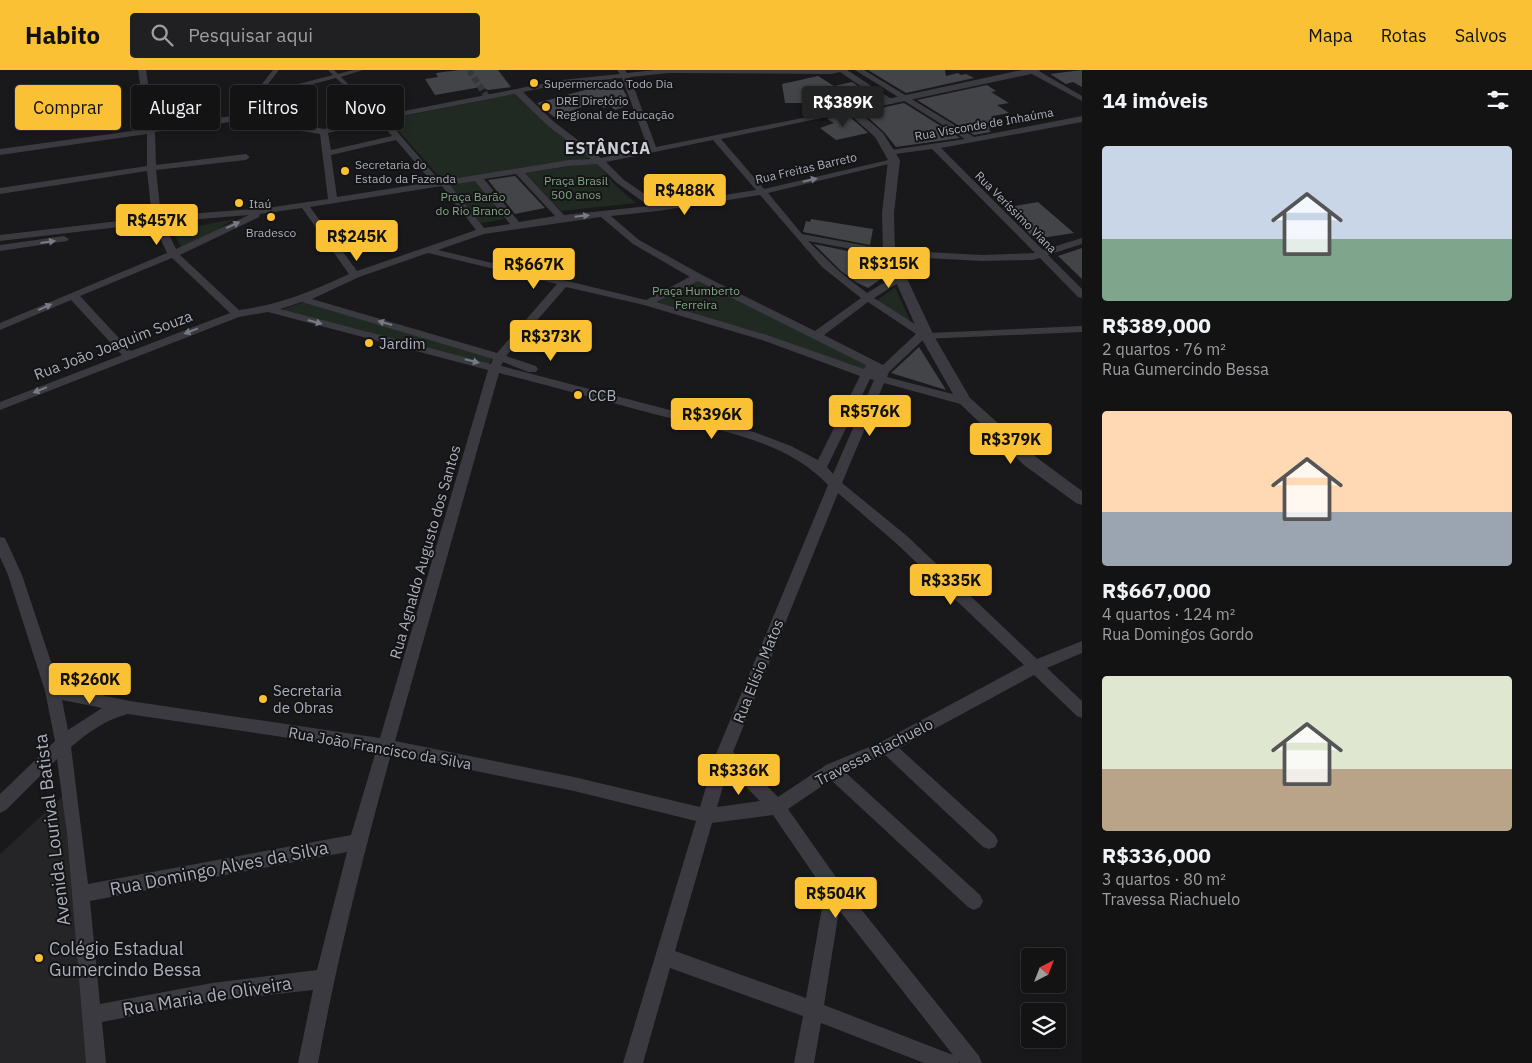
<!DOCTYPE html>
<html lang="pt">
<meta charset="utf-8">
<style>
:root{--surface:#131314;--page:#202022;--text:#f1f3f6;--muted:#9d9ea0;--line:#323234;--accent:#f9c133}
body{margin:0;font-family:"IBM Plex Sans",sans-serif;background:var(--page);color:var(--text);height:100vh;display:flex;flex-direction:column;font-size:19px;white-space:nowrap}
*{box-sizing:border-box;margin:0}
p{font-size:16px;color:var(--muted)}
.icon{flex:none;width:28px;height:28px;fill:none;stroke:currentColor;stroke-width:2;stroke-linecap:round;stroke-linejoin:round}
.map{position:relative;flex:1;overflow:hidden}
.sheet{display:flex;flex-direction:column;background:var(--surface);width:450px}
.sheet>*{flex:none}
.top-card{position:absolute;left:15px;top:15px;width:475px;height:45px;display:flex;gap:10px}
.needle{width:32px;rotate:42deg}
.controls{position:absolute;left:1021px;top:878px;display:grid;gap:10px}
.controls a{display:grid;place-items:center;width:45px;height:45px;border-radius:5px;background:var(--surface);box-shadow:0 2px 8px #0003,0 0 0 1px var(--line);font-size:25px}
.price{position:absolute;translate:-50% -42px;padding:0 11px;border-radius:5px;background:var(--accent);color:#111;font-size:16px;line-height:32px;filter:drop-shadow(0 1px 2px #0008)}
.price::after{content:'';position:absolute;left:50%;top:30px;width:15px;height:11px;margin-left:-8px;background:inherit;clip-path:polygon(0 0,100% 0,50% 100%)}
.price.on{background:#222;color:#fff}
ul{padding:0;list-style:none}
li{display:grid;align-content:center;gap:10px;height:265px;padding:0 20px}
li span{display:grid;place-items:center;height:155px;border-radius:5px;color:#555}
li>.icon{margin-inline-start:auto}
span .icon{width:90px;height:90px;fill:#fffc;stroke-width:1}
li b{font-size:21px}
h2{display:flex;justify-content:space-between;align-items:center;height:60px;padding:0 20px;font-size:21px}
.chip{padding:0 18px;border-radius:5px;background:var(--surface);box-shadow:0 2px 8px #0003,0 0 0 1px var(--line);font-size:18px;line-height:45px}
.chip.on{background:var(--accent);color:#111}
header{display:flex;align-items:center;gap:30px;box-sizing:border-box;height:70px;padding:0 25px;background:var(--accent);color:#111}
header strong{font-size:24px}
nav{display:flex;gap:28px;margin-inline-start:auto;font-size:18px}
.search{width:350px;height:45px;background:var(--page);display:flex;align-items:center;gap:12px;box-sizing:border-box;padding:0 18px;border-radius:5px;color:var(--muted);font-size:19px}
main{display:flex;flex:1;min-height:0}
.map>svg:first-child{display:block}
.built{fill:#252528}
.green{fill:#202a22}
.building{fill:#434448}
.lines{fill:none;stroke-linecap:round;stroke-linejoin:round}
.pedestrian-tunnel{stroke:#36373b;stroke-width:6;stroke-dasharray:6 3;stroke-linecap:butt}
.pedestrian{fill:#3a3a40;fill-rule:evenodd}
.minor{fill:#3a3a40;fill-rule:evenodd}
.tertiary{fill:#3a3a40;fill-rule:evenodd}
.oneway{fill:#787a84}
.poi-dot{fill:#f9c133;stroke:#141416;stroke-width:2}
.labels{text-anchor:middle;dominant-baseline:central;stroke-width:4;stroke-linejoin:round;paint-order:stroke}
.far-poi-label{font-size:12px;fill:#abafbb;stroke:#141416;text-anchor:start}
.far-street-label{font-size:12px;fill:#abafbb;stroke:#141416}
.far-park-label{font-size:12px;fill:#81a785;stroke:#141416}
.poi-label{font-size:15px;fill:#abafbb;stroke:#141416;text-anchor:start}
.street-label{font-size:15px;fill:#abafbb;stroke:#141416}
.far-district-label{font-size:16px;font-weight:bold;letter-spacing:1px;fill:#ccced7;stroke:#141416}
.near-street-label{font-size:18px;fill:#abafbb;stroke:#141416}
.near-poi-label{font-size:18px;fill:#abafbb;stroke:#141416;text-anchor:start}
</style>
<header>
<strong>Habito</strong>
<div class="search"><svg class="icon" aria-label="search" viewBox="0 0 24 24"><circle cx="10" cy="10" r="6"/><path d="M15 15l6 6"/></svg>Pesquisar aqui</div>
<nav><a>Mapa</a><a>Rotas</a><a>Salvos</a></nav>
</header>
<main>
<div class="map">
<svg width="1082" height="993" viewBox="0 0 1082 993">
<rect width="100%" height="100%" fill="#19191b"/>
<path class="built" d="M63 726 89 993H0V784Z"/>
<path class="green" d="M515 24 547 54 590 88 443 111 388 49Z
M596 92 615 115 636 133 561 141 525 103Z
M476 110 504 149 473 155 455 135 442 116Z
M234 149 197 173 182 178 172 161Z
M694 203 873 295 872 304 646 233Z
M895 217 911 253 876 231Z
M305 232 492 288 489 294 281 240Z"/>
<path class="building" d="M459 0H498L511 17 488 20 481 17 435 25 425 9 438 7 436 3Z
M868 0H945L946 6 958 3 961 5 966 4 974 8 906 23Z
M1082 0V17L1073 12 1066 14 1050 4Z
M818 6 834 16 852 12 877 29 819 43 805 33H785L782 14Z
M617 10 627 26 623 29 630 35 615 40 610 36 604 38 596 32 554 47 537 33 596 17 594 14 597 12Z
M987 15 996 21 991 22 1009 33 997 35 1009 43 993 46 996 48 991 49 1000 55 996 56 998 57 988 59 991 62 974 65 917 30Z
M904 33 960 68 896 77 884 62 862 42Z
M847 44 868 63 836 70 820 58 834 53 827 49Z
M515 106 545 138 515 144 488 110Z
M1038 132 1074 163 1035 169 1003 138Z
M811 149 873 159 870 175 803 162 806 151 810 152Z
M814 174 881 188 885 206 868 218 856 212 841 201Z
M1082 178V209L1058 186Z
M919 277 946 320 891 303Z"/>
<g class="lines">
<path class="pedestrian-tunnel" d="M469 0 487 27"/>
<path class="pedestrian" d="M273 0H279L260 24 333 5 328 0H334L338 4 353 0H363L341 7 384 48 379 49 336 8 256 29 240 49H236L235 48Z"/>
<path class="minor" d="M138 0H146L155 57 238 45 324 59 389 44 562 10 620 4 617 0H625L627 3 655 0H847L893 30V34H887L840 2 831 4 669 3 630 7 656 77 853 38 854 40 850 42 721 69 764 119 897 88V92L768 123 802 164 889 180 982 185 1035 183 932 79 888 85V81L891 80 965 69 855 0H864L974 67 1082 46V52L941 78 1043 180 1082 168V174L1048 185 1082 219V228L1078 227 1040 188 1033 190 982 191 889 186 808 171 840 202 867 223 895 206H903L904 208 903 210 874 228 929 263 1082 256V262L924 269 889 302 887 307 968 328 970 331 964 335 884 313 842 413 907 466 1037 589 1082 571V583L1047 598 1082 631V648L1077 646 1034 605 899 678 995 765 998 771 995 777 989 779 983 777 885 685 845 702 980 825 983 831 980 837 974 840 968 837 831 710 788 739 840 813 979 986 982 993H960L958 991 959 993H924L821 953 814 993H794L803 946 670 898 643 993H623L696 751 574 721 391 684C363 786 337 889 318 993H298L313 920 212 931 102 952 106 993H86L67 764 57 689 6 740 0 743V724L55 671 45 621 8 505 0 487V467L5 468 22 505 59 616 130 631 380 668 488 300 268 242 239 247 0 340V332L122 285 71 230 0 260V253L167 183 153 153 0 171V165L152 147 147 101 0 124V118L147 96V64L0 85V79L147 59ZM622 8 648 78 601 88 553 51 523 22 562 14ZM515 24 547 55 591 89 569 90 440 111 386 49ZM238 51 320 64 328 129 267 138 161 146 156 100 246 90 250 87 246 84 156 95 155 62ZM379 51 392 66 331 80 328 63ZM396 70 432 112 337 127 331 85ZM713 70 756 120 660 135 623 109 606 92ZM597 94 617 113 649 136 564 145 525 103 569 96ZM516 104 555 146 519 152 484 109ZM475 111 510 154 484 158 450 115ZM442 116 476 160 357 201 310 137ZM760 125 822 197 861 228 815 261 702 205 639 170 611 146 658 141ZM302 138 349 204C310 222 282 234 239 240L180 185 259 147 260 144ZM249 145 176 179 163 152ZM601 147 633 174 690 207 646 230 438 180 484 164ZM428 183 557 214 497 283 312 229 359 207ZM172 188 230 243 131 281 80 226ZM698 211 866 295 864 299 770 266 656 232ZM566 217 644 235 762 270 860 306 818 390 791 376 754 362 501 296 503 292 528 302H536L538 299 536 296 506 286ZM302 232 493 289 491 294 280 239ZM868 232 916 264 883 295 824 265ZM499 303C549 316 600 330 650 343 710 359 784 368 828 415L716 684 700 737 574 707 395 671ZM870 309 874 310 833 404 827 397ZM838 423 897 474 1024 595 881 672 826 695 778 727 733 682ZM62 630 102 638 68 660ZM128 644 376 681 351 765 88 814 71 677C89 662 105 650 128 644ZM728 699 760 731 717 737ZM773 745 825 821 806 928 675 881 712 753ZM347 782 317 900 212 913 100 934 90 831ZM839 840 953 985 824 935Z
M1030 0H1037L1082 26V31L1030 3Z
M64 166 69 169 67 171 0 181V175Z"/>
<path class="tertiary" d="M1022 0H1041L1036 3 858 41 883 63 900 90 894 143 895 183 934 266 970 328 1036 387 1082 421V435L1076 433 1024 395 957 331 920 266 883 183 882 143 888 90 875 67 845 40 850 37Z"/>
</g>
<defs><path id="oneway-solid" d="M-6-.8H1V-3.2L6.5 0L1 3.2V.8H-6Z" transform="scale(1.25)"/></defs>
<g class="oneway">
<use href="#oneway-solid" transform="translate(810 110) rotate(-13)"/>
<use href="#oneway-solid" transform="translate(582 146) rotate(-6)"/>
<use href="#oneway-solid" transform="translate(233 155) rotate(-24)"/>
<use href="#oneway-solid" transform="translate(48 172) rotate(-8)"/>
<use href="#oneway-solid" transform="translate(45 237) rotate(-24)"/>
<use href="#oneway-solid" transform="translate(315 252) rotate(15)"/>
<use href="#oneway-solid" transform="translate(385 253) rotate(-164)"/>
<use href="#oneway-solid" transform="translate(191 261) rotate(159)"/>
<use href="#oneway-solid" transform="translate(472 291) rotate(14)"/>
<use href="#oneway-solid" transform="translate(40 320) rotate(158)"/>
</g>
<g class="poi-dot">
<circle cx="534" cy="13" r="5"/>
<circle cx="546" cy="37" r="5"/>
<circle cx="345" cy="101" r="5"/>
<circle cx="239" cy="133" r="5"/>
<circle cx="271" cy="147" r="5"/>
<circle cx="369" cy="273" r="5"/>
<circle cx="578" cy="325" r="5"/>
<circle cx="263" cy="629" r="5"/>
<circle cx="39" cy="888" r="5"/>
</g>
<g class="labels">
<g class="far-poi-label">
<text x="544" y="13">Supermercado Todo Dia</text>
<text x="556" y="30">DRE Diretório<tspan x="556" dy="14">Regional de Educação</tspan></text>
<text x="355" y="94">Secretaria do<tspan x="355" dy="14">Estado da Fazenda</tspan></text>
<text x="249" y="133">Itaú</text>
<text x="271" y="162" text-anchor="middle">Bradesco</text>
</g>
<g class="far-street-label">
<text transform="translate(984 54) rotate(-10)">Rua Visconde de Inhaúma</text>
<text transform="translate(806 98) rotate(-13)">Rua Freitas Barreto</text>
<text transform="translate(1016 142) rotate(45)">Rua Veríssimo Viana</text>
</g>
<g class="far-park-label">
<text x="576" y="110">Praça Brasil<tspan x="576" dy="14">500 anos</tspan></text>
<text x="473" y="126">Praça Barão<tspan x="473" dy="14">do Rio Branco</tspan></text>
<text x="696" y="220">Praça Humberto<tspan x="696" dy="14">Ferreira</tspan></text>
</g>
<g class="poi-label">
<text x="379" y="273">Jardim</text>
<text x="588" y="325">CCB</text>
<text x="273" y="620">Secretaria<tspan x="273" dy="17">de Obras</tspan></text>
</g>
<g class="street-label">
<text transform="translate(113 275) rotate(-21)">Rua João Joaquim Souza</text>
<text transform="translate(425 482) rotate(-74)">Rua Agnaldo Augusto dos Santos</text>
<text transform="translate(758 601) rotate(-68)">Rua Elísio Matos</text>
<text transform="translate(380 678) rotate(10)">Rua João Francisco da Silva</text>
<text transform="translate(874 682) rotate(-27)">Travessa Riachuelo</text>
</g>
<g class="far-district-label">
<text x="608" y="78">ESTÂNCIA</text>
</g>
<g class="near-street-label">
<text transform="translate(52 760) rotate(-97)">Avenida Lourival Batista</text>
<text transform="translate(219 798) rotate(-11)">Rua Domingo Alves da Silva</text>
<text transform="translate(207 926) rotate(-9)">Rua Maria de Oliveira</text>
</g>
<g class="near-poi-label">
<text x="49" y="878">Colégio Estadual<tspan x="49" dy="21">Gumercindo Bessa</tspan></text>
</g>
</g>
</svg>
<div class="controls">
<a><svg class="needle" viewBox="-14 -14 28 28"><path d="M0-13l5 13h-10z" fill="#e53935"/><path d="M0 13l5-13h-10z" fill="#9d9ea0"/></svg></a>
<a><svg class="icon" aria-label="layers" viewBox="0 0 24 24"><path d="M12 4l9 5-9 5-9-5zM3 14l9 5 9-5"/></svg></a>
</div>
<b class="price on" style="left:843px;top:58px">R$389K</b>
<b class="price" style="left:685px;top:146px">R$488K</b>
<b class="price" style="left:157px;top:176px">R$457K</b>
<b class="price" style="left:357px;top:192px">R$245K</b>
<b class="price" style="left:889px;top:219px">R$315K</b>
<b class="price" style="left:534px;top:220px">R$667K</b>
<b class="price" style="left:551px;top:292px">R$373K</b>
<b class="price" style="left:870px;top:367px">R$576K</b>
<b class="price" style="left:712px;top:370px">R$396K</b>
<b class="price" style="left:1011px;top:395px">R$379K</b>
<b class="price" style="left:951px;top:536px">R$335K</b>
<b class="price" style="left:90px;top:635px">R$260K</b>
<b class="price" style="left:739px;top:726px">R$336K</b>
<b class="price" style="left:836px;top:849px">R$504K</b>
<div class="top-card">
<a class="chip on">Comprar</a>
<a class="chip">Alugar</a>
<a class="chip">Filtros</a>
<a class="chip">Novo</a>
</div>
</div>
<section class="sheet">
<h2>14 imóveis<svg class="icon" aria-label="filters" viewBox="0 0 24 24"><path d="M4 7h16M4 17h16"/><circle cx="9" cy="7" r="2"/><circle cx="15" cy="17" r="2"/></svg></h2>
<ul>
<li><span style="background:linear-gradient(#c9d6e8 60%,#7fa58c 0)"><svg class="icon" aria-label="home" viewBox="0 0 24 24"><path d="M3 11l9-7 9 7M6 9v11h12V9"/></svg></span><div><b>R$389,000</b><p>2 quartos · 76 m²</p><p>Rua Gumercindo Bessa</p></div></li>
<li><span style="background:linear-gradient(#ffd9b3 65%,#9aa5b1 0)"><svg class="icon" aria-label="home" viewBox="0 0 24 24"><path d="M3 11l9-7 9 7M6 9v11h12V9"/></svg></span><div><b>R$667,000</b><p>4 quartos · 124 m²</p><p>Rua Domingos Gordo</p></div></li>
<li><span style="background:linear-gradient(#dfe7d0 60%,#b9a48a 0)"><svg class="icon" aria-label="home" viewBox="0 0 24 24"><path d="M3 11l9-7 9 7M6 9v11h12V9"/></svg></span><div><b>R$336,000</b><p>3 quartos · 80 m²</p><p>Travessa Riachuelo</p></div></li>
</ul>
</section>
</main>
